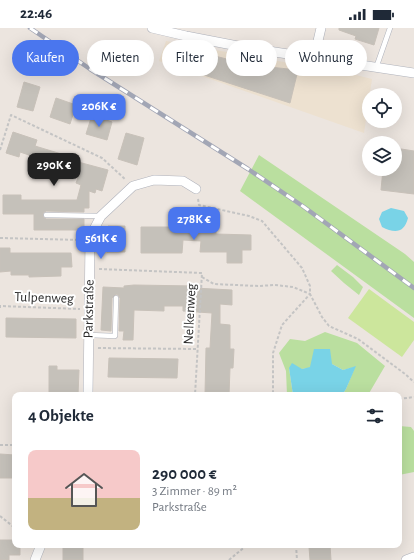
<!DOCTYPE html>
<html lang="de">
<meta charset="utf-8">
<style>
:root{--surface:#fff;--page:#f6f6f7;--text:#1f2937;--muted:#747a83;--line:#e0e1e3;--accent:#4a76ee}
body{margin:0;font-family:"Alegreya Sans",sans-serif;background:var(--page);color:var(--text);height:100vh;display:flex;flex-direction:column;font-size:15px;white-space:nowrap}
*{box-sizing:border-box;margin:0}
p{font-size:13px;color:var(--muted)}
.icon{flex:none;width:22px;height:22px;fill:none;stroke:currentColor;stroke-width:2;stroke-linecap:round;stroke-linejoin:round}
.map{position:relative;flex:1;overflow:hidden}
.sheet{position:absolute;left:12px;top:364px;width:390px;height:156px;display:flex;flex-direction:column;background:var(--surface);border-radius:8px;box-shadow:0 4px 16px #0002}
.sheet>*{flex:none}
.top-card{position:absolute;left:12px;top:12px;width:390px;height:36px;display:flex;gap:8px}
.tools{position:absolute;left:362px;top:60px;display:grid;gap:8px}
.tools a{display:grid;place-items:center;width:40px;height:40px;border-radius:50%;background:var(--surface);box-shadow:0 4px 16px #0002;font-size:20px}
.price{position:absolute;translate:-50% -34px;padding:0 9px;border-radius:8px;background:var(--accent);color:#fff;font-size:13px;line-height:26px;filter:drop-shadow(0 1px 2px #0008)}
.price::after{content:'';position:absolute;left:50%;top:24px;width:12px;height:9px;margin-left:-6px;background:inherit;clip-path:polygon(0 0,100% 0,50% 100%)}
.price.on{background:#222;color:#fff}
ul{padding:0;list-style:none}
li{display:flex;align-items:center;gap:12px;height:100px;padding:0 16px}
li+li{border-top:1px solid var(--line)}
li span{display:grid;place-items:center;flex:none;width:112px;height:80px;border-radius:8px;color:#555}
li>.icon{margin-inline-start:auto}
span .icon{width:48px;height:48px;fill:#fffc;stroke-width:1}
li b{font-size:17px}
h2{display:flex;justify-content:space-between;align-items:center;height:48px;padding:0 16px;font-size:17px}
.pill{padding:0 14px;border-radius:18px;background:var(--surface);box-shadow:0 4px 16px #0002;font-size:14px;line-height:36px}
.pill.on{background:var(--accent);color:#fff}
.status{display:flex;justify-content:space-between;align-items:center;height:28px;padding:0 20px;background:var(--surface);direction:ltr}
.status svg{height:11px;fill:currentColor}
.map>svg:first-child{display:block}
.education{fill:#ede1d0}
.green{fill:#badf9f}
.pitch{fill:#cce69c}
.water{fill:#79d3e7}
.building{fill:#c5c1ba;stroke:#c8c1b9}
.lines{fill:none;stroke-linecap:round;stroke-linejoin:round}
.lane-casing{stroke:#afb2bb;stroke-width:5.5}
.street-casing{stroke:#afb2bb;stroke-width:10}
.path{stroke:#c4c4c4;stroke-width:2;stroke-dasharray:3 2;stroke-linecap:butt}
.lane{stroke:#fff;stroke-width:4.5}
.street{stroke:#fff;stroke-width:9}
.rail-casing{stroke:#a2a6b5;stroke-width:4.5}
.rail{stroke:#fff;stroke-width:3;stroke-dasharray:9;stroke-linecap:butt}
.labels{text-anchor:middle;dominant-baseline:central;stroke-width:4;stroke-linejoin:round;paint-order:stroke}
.street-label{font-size:14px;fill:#2c2c2c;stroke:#fff}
</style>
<div class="status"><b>22:46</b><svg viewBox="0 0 49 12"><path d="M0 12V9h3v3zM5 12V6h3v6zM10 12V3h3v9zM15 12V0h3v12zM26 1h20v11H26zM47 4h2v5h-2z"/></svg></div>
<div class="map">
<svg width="414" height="532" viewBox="0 0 414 532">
<rect width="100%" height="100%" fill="#ece5df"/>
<path class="education" d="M166 13 238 26 352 46 372 51 364 105 159 33Z"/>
<path class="green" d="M259 127 405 226 414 234V290L240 163Z
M337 237 353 249 363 259 359 267 344 255 331 243Z
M325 304 357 315 385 338 368 367H342L346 361 355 339 343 342 332 336 302 341 289 340 293 367H287L286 343 279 325 290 311 305 313Z
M399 398 411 399 414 403V444L399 447Z"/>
<path class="pitch" d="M369 261 414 294V312L402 329 348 290Z"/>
<path class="water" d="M391 180 404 183 408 190C404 206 394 205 382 199L379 191 382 184Z
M314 321H330L332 336 343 342 356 338 346 361 342 367H293L289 340 292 335 302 341 310 339Z"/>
<path class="building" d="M339 0H379L374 17 355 11 356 8 339 2Z
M207 26 250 37 298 42 290 75 201 46Z
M24 54 40 59 33 83 17 79Z
M56 70 76 77 70 96 50 89Z
M92 87 112 94 107 112 86 106Z
M13 104 37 112 35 118 68 128 67 131 108 142 102 163 96 161 95 165 89 163V180H84V184L46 183 43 185V189L46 191H84V202H34V186H3V167H21V172H77L81 157 76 155 78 150 42 139 44 132 20 124 19 129 6 125Z
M126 105 144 110 137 137 118 131Z
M395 120 414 123V166L381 162 383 141H395Z
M201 197 216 198V206L251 207V222H242V235H227V224H200L201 213 183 212 182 225H141V199H201Z
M108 198H125V224H107Z
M0 220H10V225H71L72 239H61V248L29 249V247H11V243L0 244Z
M134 257 194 258V260L232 262V277L220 276V296L230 297V321H234L233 340H230L229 367H205L206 320H210L212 285 183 283V278H164V283L134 282 133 312H123L124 303H119L120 270 118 267 116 266 112 270 111 303 101 302 103 259 124 260V258Z
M6 290 76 291V310L6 309Z
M109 330 178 331 177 350 108 349Z
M49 338H57V342H79L78 367H49Z
M0 426 15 427V450H0Z
M0 512H15V517H20V527H9V532H0Z
M63 517H83V532H63Z
M330 517 331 532H310L309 519Z"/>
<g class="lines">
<defs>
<path id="lane" d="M376 40 390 0
M46 187 100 188
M89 307 115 308 116 270"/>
<path id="street" d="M152 0 186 8 248 20 414 45
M314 30 321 0
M88 367 90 212 93 203 101 188 133 158 154 152 183 153 196 161
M35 532 41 517
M406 532 414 529"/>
</defs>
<use href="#lane" class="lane-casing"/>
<use href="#street" class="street-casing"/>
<path class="path" d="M0 122 11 87 102 130 126 152
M198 171 199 177 249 188 262 193 302 240 310 258V266L322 289 329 298 358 311 405 346 414 354
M0 210 81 212
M99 241 202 245 195 367
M202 249 214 256 258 258 275 257 293 259 310 266 282 297 273 325V367
M0 280V278L80 281
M98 320 198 321
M399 371 414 369
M0 417H15
M0 488 15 500
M296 517 297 532
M229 532 247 517"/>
<use href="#lane" class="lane"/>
<use href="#street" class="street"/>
<defs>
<path id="rail" d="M30 0 90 41 248 141 304 179 414 260"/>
</defs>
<use href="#rail" class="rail-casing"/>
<use href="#rail" class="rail"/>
</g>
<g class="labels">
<g class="street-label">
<text transform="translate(44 270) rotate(2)">Tulpenweg</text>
<text transform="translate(89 281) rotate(-89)">Parkstraße</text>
<text transform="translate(190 286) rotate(-87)">Nelkenweg</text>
</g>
</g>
</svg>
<div class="tools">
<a><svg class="icon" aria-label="locate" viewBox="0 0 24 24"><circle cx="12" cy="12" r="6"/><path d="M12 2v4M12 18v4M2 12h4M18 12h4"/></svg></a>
<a><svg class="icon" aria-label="layers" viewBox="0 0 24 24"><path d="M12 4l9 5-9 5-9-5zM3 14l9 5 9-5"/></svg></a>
</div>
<b class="price" style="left:99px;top:100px">206K €</b>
<b class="price on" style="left:54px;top:159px">290K €</b>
<b class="price" style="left:194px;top:213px">278K €</b>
<b class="price" style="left:101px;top:232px">561K €</b>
<div class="top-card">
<a class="pill on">Kaufen</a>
<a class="pill">Mieten</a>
<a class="pill">Filter</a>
<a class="pill">Neu</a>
<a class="pill">Wohnung</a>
</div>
<section class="sheet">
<h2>4 Objekte<svg class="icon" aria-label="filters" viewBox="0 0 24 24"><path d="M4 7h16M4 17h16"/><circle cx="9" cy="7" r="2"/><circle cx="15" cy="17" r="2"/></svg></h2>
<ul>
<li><span style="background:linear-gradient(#f6c9c9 60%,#c2b280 0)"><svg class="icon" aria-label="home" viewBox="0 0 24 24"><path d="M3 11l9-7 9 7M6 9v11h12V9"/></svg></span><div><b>290 000 €</b><p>3 Zimmer · 89 m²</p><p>Parkstraße</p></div></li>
</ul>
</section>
</div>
